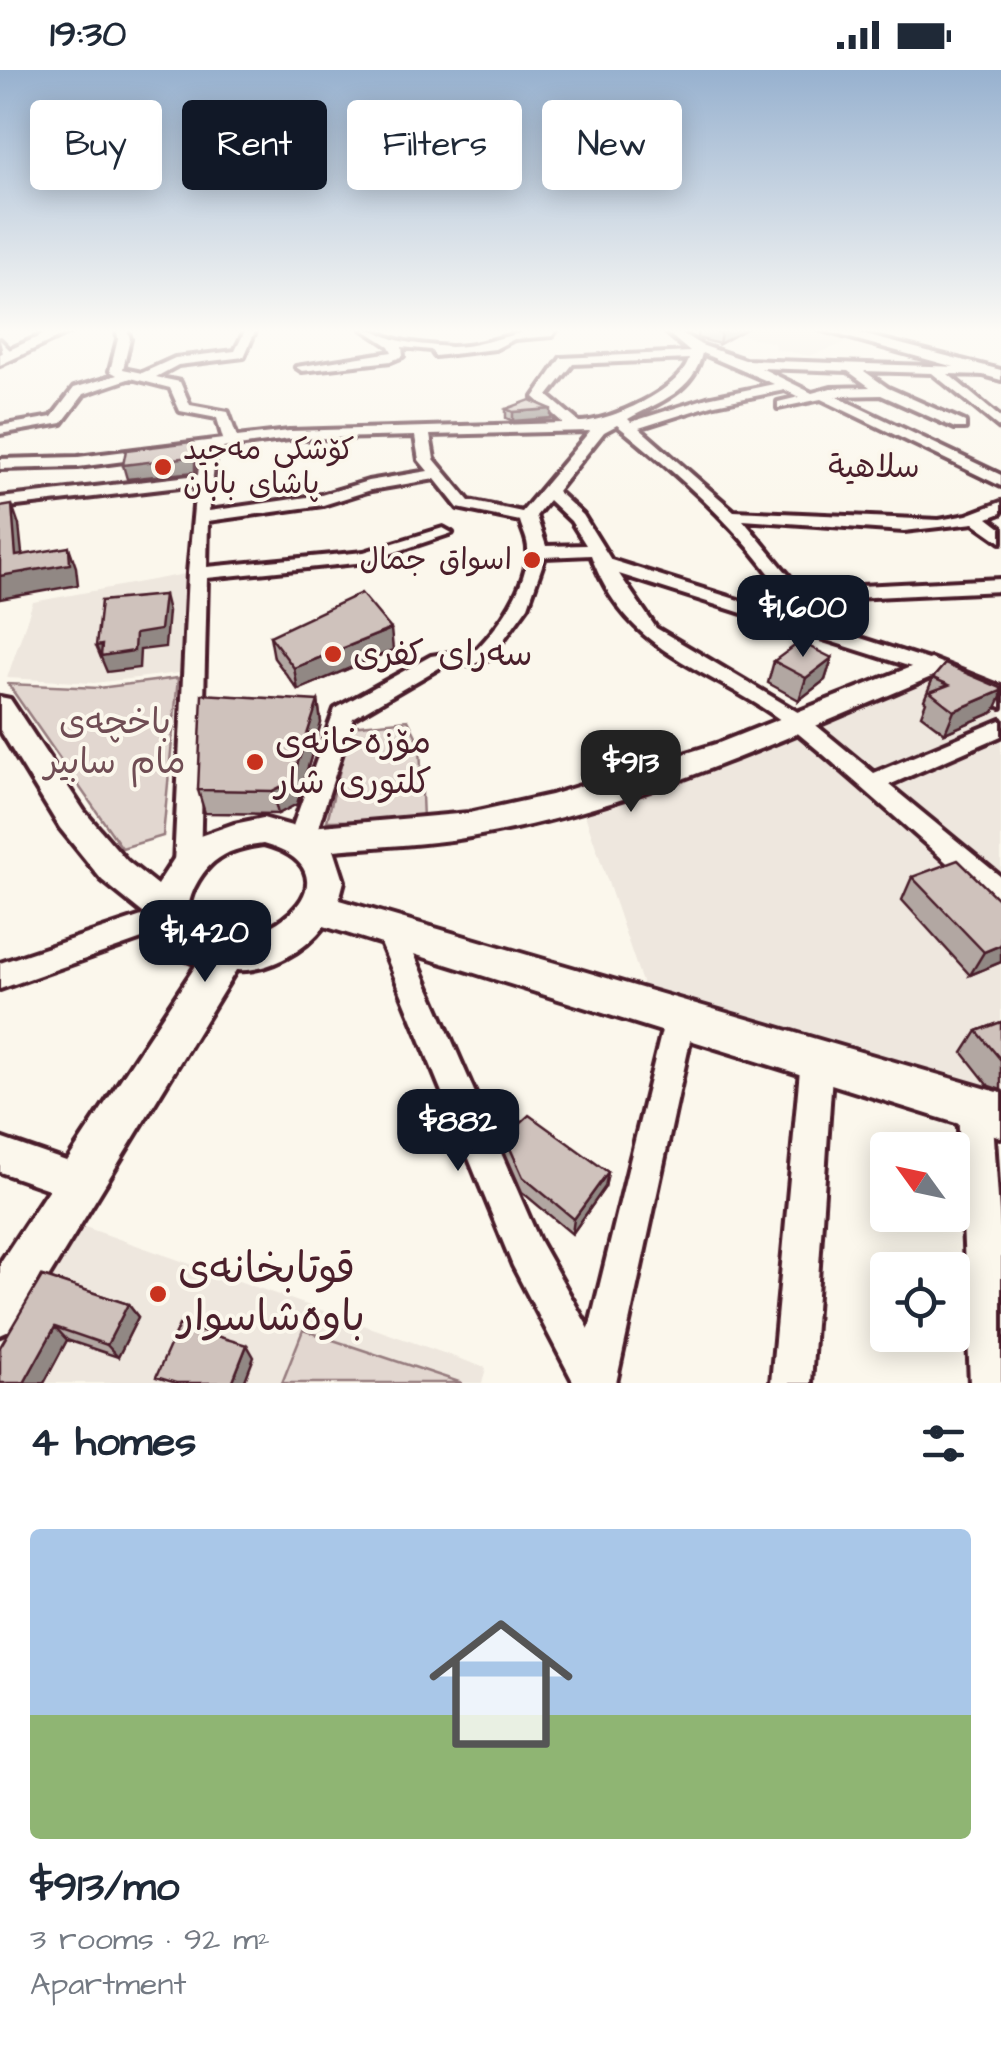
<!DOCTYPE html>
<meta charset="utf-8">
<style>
:root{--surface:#fff;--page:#f2f2f3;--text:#1f2937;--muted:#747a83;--accent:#111827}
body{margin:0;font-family:"Architects Daughter","Playpen Sans Arabic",sans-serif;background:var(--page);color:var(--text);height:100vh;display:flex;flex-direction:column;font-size:38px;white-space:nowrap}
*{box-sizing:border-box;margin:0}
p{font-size:32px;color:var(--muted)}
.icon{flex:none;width:55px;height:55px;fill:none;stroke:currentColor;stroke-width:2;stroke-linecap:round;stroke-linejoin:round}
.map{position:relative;height:1313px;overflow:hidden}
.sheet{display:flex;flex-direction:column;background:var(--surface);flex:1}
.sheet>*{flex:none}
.guide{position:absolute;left:30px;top:30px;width:942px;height:90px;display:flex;gap:20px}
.needle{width:65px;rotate:303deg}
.buttons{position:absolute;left:870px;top:1062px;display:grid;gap:20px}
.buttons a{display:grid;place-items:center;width:100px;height:100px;border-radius:10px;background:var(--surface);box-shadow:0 5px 25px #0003;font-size:50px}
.price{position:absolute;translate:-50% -85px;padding:0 22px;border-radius:20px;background:var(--accent);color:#fff;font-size:32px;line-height:65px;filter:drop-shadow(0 2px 5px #0008)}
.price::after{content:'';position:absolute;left:50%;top:60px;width:30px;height:22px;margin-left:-15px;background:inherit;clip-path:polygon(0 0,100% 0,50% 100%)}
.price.selected{background:#222;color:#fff}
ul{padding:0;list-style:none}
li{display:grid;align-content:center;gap:20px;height:530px;padding:0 30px}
li span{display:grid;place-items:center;height:310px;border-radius:10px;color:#555}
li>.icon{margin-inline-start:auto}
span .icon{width:180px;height:180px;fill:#fffc;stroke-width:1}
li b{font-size:42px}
h2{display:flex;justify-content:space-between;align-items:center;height:120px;padding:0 30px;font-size:42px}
.pill{padding:0 35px;border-radius:10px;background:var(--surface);box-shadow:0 5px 25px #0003;font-size:35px;line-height:90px}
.pill.selected{background:var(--accent);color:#fff}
.status{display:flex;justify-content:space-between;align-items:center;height:70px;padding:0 50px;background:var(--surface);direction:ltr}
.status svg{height:28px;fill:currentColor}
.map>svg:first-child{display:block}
.built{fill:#eee7de}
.green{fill:#e2d7d0;stroke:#967b7e;stroke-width:2.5}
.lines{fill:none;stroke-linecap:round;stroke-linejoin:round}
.street-casing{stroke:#4a1f2b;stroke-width:8}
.secondary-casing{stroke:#4a1f2b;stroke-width:8}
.street{fill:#fbf7ec;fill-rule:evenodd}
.secondary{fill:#fbf7ec;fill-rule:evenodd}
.wall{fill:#b2a7a2;stroke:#4a1f2b;stroke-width:2.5}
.shaded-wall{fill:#918884;stroke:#4a1f2b;stroke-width:2.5}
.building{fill:#cfc2bc;stroke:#4a1f2b;stroke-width:2.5}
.poi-dot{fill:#c8321e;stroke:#fbf7ec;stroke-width:4}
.labels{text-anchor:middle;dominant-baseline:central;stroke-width:8;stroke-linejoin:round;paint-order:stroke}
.far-poi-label{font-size:30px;fill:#4a1f2b;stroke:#fbf7ec;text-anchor:start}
.far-neighbourhood-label{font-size:32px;fill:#4a1f2b;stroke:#fbf7ec}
.poi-label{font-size:35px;fill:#4a1f2b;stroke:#fbf7ec;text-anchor:start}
.park-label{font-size:35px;fill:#704d54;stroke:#fbf7ec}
.near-poi-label{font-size:42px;fill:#4a1f2b;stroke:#fbf7ec;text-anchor:start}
</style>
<div class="status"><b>19:30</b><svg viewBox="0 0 49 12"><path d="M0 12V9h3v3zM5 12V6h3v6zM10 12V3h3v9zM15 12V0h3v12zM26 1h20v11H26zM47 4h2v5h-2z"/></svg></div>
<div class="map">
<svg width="1001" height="1313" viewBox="0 0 1001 1313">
<rect width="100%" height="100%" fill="#fbf7ec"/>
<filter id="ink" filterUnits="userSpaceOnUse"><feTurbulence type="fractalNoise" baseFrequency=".01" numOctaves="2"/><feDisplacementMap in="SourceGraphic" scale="20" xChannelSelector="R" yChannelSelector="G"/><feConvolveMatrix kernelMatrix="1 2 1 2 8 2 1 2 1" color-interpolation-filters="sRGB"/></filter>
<g filter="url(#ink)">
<path class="built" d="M718 259H808L854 270 809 286 776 279 774 273Z
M185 504 179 603 94 613 7 608 33 532Z
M932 605 1001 633V1033L646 924 585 745Z
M82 1156 486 1298 482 1313H0V1292Z"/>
<path class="green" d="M178 608 163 766 122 778 8 614 99 618Z
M408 650 420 674 423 750 327 751 351 656Z
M303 1260 462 1313H282Z"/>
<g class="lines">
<defs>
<path id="street" d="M117 259H127L130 269 123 299 142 303 175 288 235 281 246 259H256L244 287 178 295 156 307 180 312 190 335 228 342 237 367 289 361 563 353 534 327 561 288 690 282 663 259H675L701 275 745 290 992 298 994 301 988 305 948 304 1001 348V359L932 303 864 301 888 318 965 352V358H955L881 325 835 326 1001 405V416L821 329 778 338V332L799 327 785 320 715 334 639 358 734 441 939 450 967 445 1001 432V443L988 448 1001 458V472L974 453 904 461 743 450 800 519 1001 509V521L808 530 823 556 938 593 941 597 938 601H924L619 504 656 558 806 647 874 703 1001 650V666L889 715 1001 807V834L991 831C925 774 861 715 794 660 716 597 629 591 591 485L545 487 528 536 491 587 474 594 444 595 353 648 314 770 310 777 301 780 292 777 288 770 335 639 431 586 477 579C501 554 526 517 528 482 529 471 523 462 520 451L458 438 435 409 371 420 323 435 208 451 207 497 364 482 443 458 452 463 366 492 207 508 200 794 196 801 187 804 178 801 174 794 188 503 196 415 0 438V428L198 405 201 381 78 397 0 399V389L78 387 223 369 217 348 180 341 170 318 131 308 84 324 62 353 0 364V356L52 347 74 318 117 305 110 301 118 269ZM702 283 774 314 707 328 631 352 628 349C659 332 694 321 702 283ZM689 289C681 320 609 352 579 352L548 326 573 294ZM761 298 848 301 870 317 831 318 812 323ZM617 355C686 412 755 470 799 549L611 490 583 445 557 421 604 362ZM590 361 522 442 469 431 434 389 430 365ZM415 366 419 390 428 401 368 411 321 425 209 441 216 379 289 369ZM549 430 571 451 586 475 546 476 536 446Z
M363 259C376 259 379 264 391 268 406 274 438 276 451 277 488 277 520 257 557 259L552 266 514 269 495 279 435 286 431 280 402 277 403 286 391 291 302 301 296 297 392 282 389 276Z
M0 270 12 282V288H4Z
M169 837 179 840 183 848 179 856 0 919V893Z
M390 849 400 853 404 861 539 1170 589 1259 665 948 669 938 680 934 691 938 695 948 616 1313H574L513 1196 376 861 380 853Z
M817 974 828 979 833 989 811 1313H771L801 989 806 979Z
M975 1021 987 1026 992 1037 1001 1174V1313H970L958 1037 963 1026Z
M0 1068 92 1100 98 1112 92 1124 80 1130 0 1102Z"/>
<path id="secondary" d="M56 259H76L0 295V284Z
M818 259H842L1001 300V310Z
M931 589 1001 617V637L931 607C782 670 630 740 470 767 426 775 379 776 334 780L344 811 339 830 1001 1023V1067L324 856C305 881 268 902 236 900L18 1257 0 1265V1193L197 894 177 886 165 875 153 851 102 810 60 758 0 660V627L10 629 84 741 127 791 157 815 179 781 200 766 234 754 263 748 299 758 469 743 551 725 719 673ZM263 774C359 800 278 878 212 866 168 858 195 803 219 788 232 779 248 776 263 774Z"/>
</defs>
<use href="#street" class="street-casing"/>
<use href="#secondary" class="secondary-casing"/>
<use href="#street" class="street"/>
<use href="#secondary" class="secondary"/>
</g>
<path class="wall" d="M698 259H746L719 274 697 268Z
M506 339 551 348 513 351 506 348Z
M270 566 393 580 298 620 274 588Z
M832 588 825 610 799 630 768 613 774 591Z
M945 594 994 642 945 663 921 645 926 632 924 630 933 608Z
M318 631 321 653 297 734 278 744 205 743 198 720Z
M912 807 1001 892 970 905 902 830Z
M1001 952V1020L989 1016 963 983 977 961Z
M505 1067 608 1102 605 1117 572 1164 522 1122 505 1083Z
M42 1206 128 1234 138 1247 118 1287 67 1270 44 1313H0Z"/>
<path class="shaded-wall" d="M728 259H746L719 274 721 263Z
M551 339V348L513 351V342Z
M191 372 195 386V402L127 409 123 395Z
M12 435 19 455 24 502 69 477 76 497 78 515 0 529V506Z
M164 525 168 541 165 577 140 580 139 598 107 602 96 576Z
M391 559 393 580 298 620 294 598Z
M832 588 825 610 799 630 806 608Z
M1001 621V627L994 642 945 663 954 641Z
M318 631 321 653 297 734 278 744 272 721Z
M1001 875V892L970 905 984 882Z
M608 1102 605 1117 572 1164 574 1149Z
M128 1234 138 1247 118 1287 107 1275Z
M55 1257 67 1270 44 1313H24Z
M247 1275 254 1287 244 1313H232Z"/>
<path class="building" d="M706 259H728L721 263Z
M530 330 551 339 513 342 506 339Z
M191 372V387L123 395 126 380Z
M12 435 16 486 69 477 70 494 0 506V437Z
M361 523 391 559 294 598 270 566Z
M164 525 160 560 135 564 134 581 101 586 102 575 96 576 101 531Z
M800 572 832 588 806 608 774 591Z
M945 594 1001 618V621L954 641 930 622 949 615 933 608Z
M202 624 318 631 292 711 272 721 198 720Z
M958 790 1001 832V875L984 882 912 807Z
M1001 952V990L977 961Z
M529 1045 608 1102 574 1149 523 1107 505 1067Z
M42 1206 128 1234 107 1275 55 1257 24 1313H0V1277Z
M179 1255 247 1275 232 1313H176L156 1307Z"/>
</g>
<linearGradient id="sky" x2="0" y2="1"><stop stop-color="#97b1cf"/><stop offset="0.59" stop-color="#fdfbf6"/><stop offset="1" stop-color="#fdfbf6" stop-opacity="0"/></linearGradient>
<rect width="1001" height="442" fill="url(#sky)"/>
<g class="poi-dot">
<circle cx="163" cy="397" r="10"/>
<circle cx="532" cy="490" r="10"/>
<circle cx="333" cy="584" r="10"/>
<circle cx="255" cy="692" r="10"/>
<circle cx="158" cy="1224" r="10"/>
</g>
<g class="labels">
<g class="far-poi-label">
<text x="183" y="380">کۆشکی مەجید<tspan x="183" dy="34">پاشای بابان</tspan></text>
<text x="512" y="490" text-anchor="end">اسواق جمال</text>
</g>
<g class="far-neighbourhood-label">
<text x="874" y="397">سلاهية</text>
</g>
<g class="poi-label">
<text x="353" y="584">سەرای کفری</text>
<text x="275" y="672">مۆزەخانەی<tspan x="275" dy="40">کلتوری شار</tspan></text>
</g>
<g class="park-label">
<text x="115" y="652">باخچەی<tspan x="115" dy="40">مام سابیر</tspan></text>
</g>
<g class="near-poi-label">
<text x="178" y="1200">قوتابخانەی<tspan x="178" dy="48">باوەشاسوار</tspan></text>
</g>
</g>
</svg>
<div class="buttons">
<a><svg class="needle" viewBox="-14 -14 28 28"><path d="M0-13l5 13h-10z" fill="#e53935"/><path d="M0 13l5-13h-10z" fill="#747a83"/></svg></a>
<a><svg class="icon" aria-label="locate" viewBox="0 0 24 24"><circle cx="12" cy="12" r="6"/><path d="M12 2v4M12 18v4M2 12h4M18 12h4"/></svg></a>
</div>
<b class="price" style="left:803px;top:590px">$1,600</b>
<b class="price selected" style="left:631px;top:745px">$913</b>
<b class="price" style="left:205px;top:915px">$1,420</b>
<b class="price" style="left:458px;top:1104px">$882</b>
<div class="guide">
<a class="pill">Buy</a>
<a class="pill selected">Rent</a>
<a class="pill">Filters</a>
<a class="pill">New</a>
</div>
</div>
<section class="sheet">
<h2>4 homes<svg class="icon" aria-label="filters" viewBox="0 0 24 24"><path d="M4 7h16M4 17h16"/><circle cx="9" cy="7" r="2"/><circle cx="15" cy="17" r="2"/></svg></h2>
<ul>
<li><span style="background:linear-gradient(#a9c7e8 60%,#8fb573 0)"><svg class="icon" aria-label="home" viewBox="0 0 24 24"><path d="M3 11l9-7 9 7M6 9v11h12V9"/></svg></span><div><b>$913/mo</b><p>3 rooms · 92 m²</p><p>Apartment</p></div></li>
</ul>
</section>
